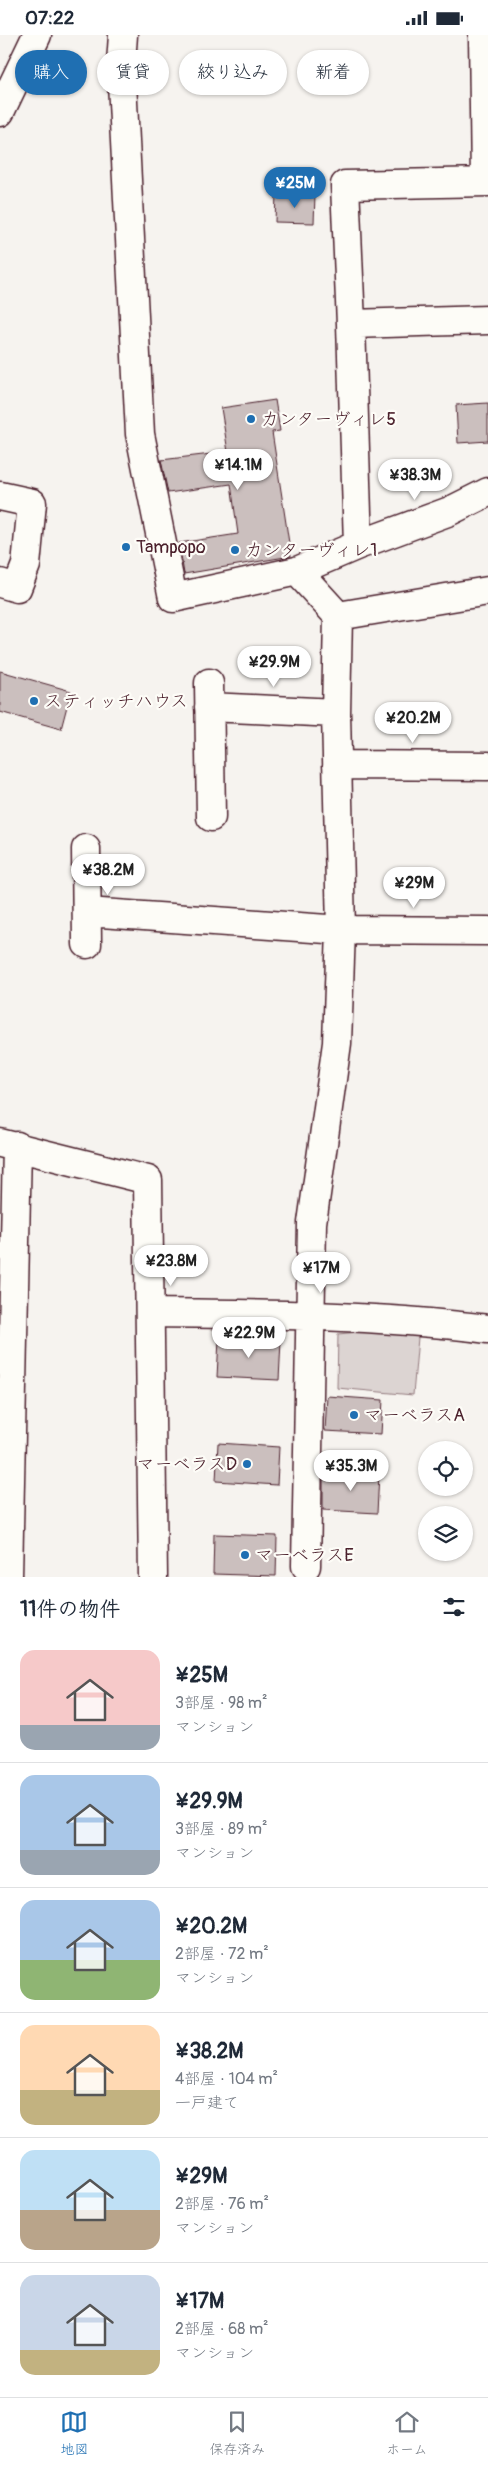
<!DOCTYPE html>
<html lang="ja">
<meta charset="utf-8">
<style>
:root{--surface:#fff;--page:#f6f6f7;--text:#1f2937;--muted:#747a83;--line:#e0e1e3;--accent:#1f6fb2}
body{margin:0;font-family:Pangolin,"Klee One",sans-serif;background:var(--page);color:var(--text);height:100vh;display:flex;flex-direction:column;font-size:19px;white-space:nowrap}
*{box-sizing:border-box;margin:0}
p{font-size:16px;color:var(--muted)}
.icon{flex:none;width:28px;height:28px;fill:none;stroke:currentColor;stroke-width:2;stroke-linecap:round;stroke-linejoin:round}
.map{position:relative;height:1542px;overflow:hidden}
.details{display:flex;flex-direction:column;background:var(--surface);flex:1}
.details>*{flex:none}
.guide{position:absolute;left:15px;top:15px;width:459px;height:45px;display:flex;gap:10px}
.buttons{position:absolute;left:418px;top:1406px;display:grid;gap:10px}
.buttons a{display:grid;place-items:center;width:55px;height:55px;border-radius:50%;background:var(--surface);box-shadow:0 1px 4px #0004;font-size:25px}
.price{position:absolute;translate:-50% -42px;padding:0 11px;border-radius:18px;background:#fff;color:#222;font-size:16px;line-height:32px;filter:drop-shadow(0 1px 2px #0008)}
.price::after{content:'';position:absolute;left:50%;top:30px;width:15px;height:11px;margin-left:-8px;background:inherit;clip-path:polygon(0 0,100% 0,50% 100%)}
.price.active{background:var(--accent);color:#fff}
ul{padding:0;list-style:none}
li{display:flex;align-items:center;gap:15px;height:125px;padding:0 20px}
li+li{border-top:1px solid var(--line)}
li span{display:grid;place-items:center;flex:none;width:140px;height:100px;border-radius:15px;color:#555}
li>.icon{margin-inline-start:auto}
span .icon{width:60px;height:60px;fill:#fffc;stroke-width:1}
li b{font-size:21px}
h2{display:flex;justify-content:space-between;align-items:center;height:60px;padding:0 20px;font-size:21px}
.tag{padding:0 18px;border-radius:22px;background:var(--surface);box-shadow:0 1px 4px #0004;font-size:18px;line-height:45px}
.tag.active{background:var(--accent);color:#fff}
.status{display:flex;justify-content:space-between;align-items:center;height:35px;padding:0 25px;background:var(--surface);direction:ltr}
.status svg{height:14px;fill:currentColor}
.tabs{display:flex;justify-content:space-around;align-items:center;height:70px;border-top:1px solid var(--line);background:var(--surface);font-size:14px;color:var(--muted)}
.tabs a{display:grid;justify-items:center;gap:2px}
.tabs .active{color:var(--accent)}
.map>svg:first-child{display:block}
.green{fill:#dcd4d2;stroke:#937a7e}
.building{fill:#cbbfbe;stroke:#4a1f2b}
.lines{fill:none;stroke-linecap:round;stroke-linejoin:round}
.minor-casing{stroke:#4a1f2b;stroke-width:31}
.minor{stroke:#fdfcf7;stroke-width:28}
.poi-dot{fill:#1f6fb2;stroke:#fdfcf7;stroke-width:2}
.labels{text-anchor:middle;dominant-baseline:central;stroke-width:4.5;stroke-linejoin:round;paint-order:stroke}
.poi-label{font-size:18px;fill:#4a1f2b;stroke:#fdfcf7;text-anchor:start}
</style>
<div class="status"><b>07:22</b><svg viewBox="0 0 49 12"><path d="M0 12V9h3v3zM5 12V6h3v6zM10 12V3h3v9zM15 12V0h3v12zM26 1h20v11H26zM47 4h2v5h-2z"/></svg></div>
<div class="map">
<svg width="488" height="1542" viewBox="0 0 488 1542">
<rect width="100%" height="100%" fill="#f6f3ef"/>
<filter id="ink" filterUnits="userSpaceOnUse"><feTurbulence type="fractalNoise" baseFrequency=".02" numOctaves="2"/><feDisplacementMap in="SourceGraphic" scale="10" xChannelSelector="R" yChannelSelector="G"/><feConvolveMatrix kernelMatrix="1 2 1 2 8 2 1 2 1" color-interpolation-filters="sRGB"/></filter>
<g filter="url(#ink)">
<path class="green" d="M419 1291 413 1360 337 1353 338 1299Z"/>
<path class="building" d="M276 159 315 160 314 188 275 187Z
M275 365 280 396 272 397 291 521 184 539 179 508 238 499 231 449 168 458 161 425 228 417 221 373Z
M488 368V406L458 408 456 370Z
M0 636 71 656 61 694 0 677Z
M219 1304 281 1306 279 1345 217 1342Z
M327 1361 383 1365 381 1399 325 1396Z
M218 1408 279 1412 277 1450 216 1446Z
M323 1436 379 1439 377 1478 323 1475Z
M214 1499 277 1501 276 1541 213 1539Z"/>
<g class="lines">
<defs>
<path id="minor" d="M123 0 121 28 140 399 173 563 297 536 338 581 488 556
M483 0 485 147
M0 77 37 0
M488 147 345 150 351 289 488 285
M0 461 32 468 26 530 17 553 0 548
M358 510 450 476 488 457
M297 536 358 510 351 289
M209 648 211 782
M209 672 336 678
M337 730 488 731
M86 814 87 909
M87 877 341 895 488 896
M0 1108 148 1145 153 1542
M150 1278C264 1279 376 1280 488 1294
M306 1531 312 1188 337 1008 341 895 336 678 338 581
M8 1542 17 1111"/>
</defs>
<use href="#minor" class="minor-casing"/>
<use href="#minor" class="minor"/>
</g>
</g>
<g class="poi-dot">
<circle cx="251" cy="384" r="5"/>
<circle cx="126" cy="512" r="5"/>
<circle cx="235" cy="515" r="5"/>
<circle cx="34" cy="666" r="5"/>
<circle cx="354" cy="1380" r="5"/>
<circle cx="247" cy="1429" r="5"/>
<circle cx="245" cy="1520" r="5"/>
</g>
<g class="labels">
<g class="poi-label">
<text x="261" y="384">カンターヴィレ5</text>
<text x="136" y="512">Tampopo</text>
<text x="245" y="515">カンターヴィレ1</text>
<text x="44" y="666">スティッチハウス</text>
<text x="364" y="1380">マーベラスA</text>
<text x="237" y="1429" text-anchor="end">マーベラスD</text>
<text x="255" y="1520">マーベラスE</text>
</g>
</g>
</svg>
<div class="buttons">
<a><svg class="icon" aria-label="locate" viewBox="0 0 24 24"><circle cx="12" cy="12" r="6"/><path d="M12 2v4M12 18v4M2 12h4M18 12h4"/></svg></a>
<a><svg class="icon" aria-label="layers" viewBox="0 0 24 24"><path d="M12 4l9 5-9 5-9-5zM3 14l9 5 9-5"/></svg></a>
</div>
<b class="price active" style="left:295px;top:174px">¥25M</b>
<b class="price" style="left:238px;top:456px">¥14.1M</b>
<b class="price" style="left:415px;top:466px">¥38.3M</b>
<b class="price" style="left:274px;top:653px">¥29.9M</b>
<b class="price" style="left:413px;top:709px">¥20.2M</b>
<b class="price" style="left:108px;top:861px">¥38.2M</b>
<b class="price" style="left:414px;top:874px">¥29M</b>
<b class="price" style="left:171px;top:1252px">¥23.8M</b>
<b class="price" style="left:321px;top:1259px">¥17M</b>
<b class="price" style="left:249px;top:1324px">¥22.9M</b>
<b class="price" style="left:351px;top:1457px">¥35.3M</b>
<div class="guide">
<a class="tag active">購入</a>
<a class="tag">賃貸</a>
<a class="tag">絞り込み</a>
<a class="tag">新着</a>
</div>
</div>
<section class="details">
<h2>11件の物件<svg class="icon" aria-label="filters" viewBox="0 0 24 24"><path d="M4 7h16M4 17h16"/><circle cx="9" cy="7" r="2"/><circle cx="15" cy="17" r="2"/></svg></h2>
<ul>
<li><span style="background:linear-gradient(#f6c9c9 75%,#9aa5b1 0)"><svg class="icon" aria-label="home" viewBox="0 0 24 24"><path d="M3 11l9-7 9 7M6 9v11h12V9"/></svg></span><div><b>¥25M</b><p>3部屋 · 98 m²</p><p>マンション</p></div></li>
<li><span style="background:linear-gradient(#a9c7e8 75%,#9aa5b1 0)"><svg class="icon" aria-label="home" viewBox="0 0 24 24"><path d="M3 11l9-7 9 7M6 9v11h12V9"/></svg></span><div><b>¥29.9M</b><p>3部屋 · 89 m²</p><p>マンション</p></div></li>
<li><span style="background:linear-gradient(#a9c7e8 60%,#8fb573 0)"><svg class="icon" aria-label="home" viewBox="0 0 24 24"><path d="M3 11l9-7 9 7M6 9v11h12V9"/></svg></span><div><b>¥20.2M</b><p>2部屋 · 72 m²</p><p>マンション</p></div></li>
<li><span style="background:linear-gradient(#ffd9b3 65%,#c2b280 0)"><svg class="icon" aria-label="home" viewBox="0 0 24 24"><path d="M3 11l9-7 9 7M6 9v11h12V9"/></svg></span><div><b>¥38.2M</b><p>4部屋 · 104 m²</p><p>一戸建て</p></div></li>
<li><span style="background:linear-gradient(#bfe0f5 60%,#b9a48a 0)"><svg class="icon" aria-label="home" viewBox="0 0 24 24"><path d="M3 11l9-7 9 7M6 9v11h12V9"/></svg></span><div><b>¥29M</b><p>2部屋 · 76 m²</p><p>マンション</p></div></li>
<li><span style="background:linear-gradient(#c9d6e8 75%,#c2b280 0)"><svg class="icon" aria-label="home" viewBox="0 0 24 24"><path d="M3 11l9-7 9 7M6 9v11h12V9"/></svg></span><div><b>¥17M</b><p>2部屋 · 68 m²</p><p>マンション</p></div></li>
</ul>
</section>
<nav class="tabs">
<a class="active"><svg class="icon" aria-label="map" viewBox="0 0 24 24"><path d="M3 6l6-2 6 2 6-2v14l-6 2-6-2-6 2zM9 4v14M15 6v14"/></svg>地図</a>
<a><svg class="icon" aria-label="saved" viewBox="0 0 24 24"><path d="M7 4h10v16l-5-4-5 4z"/></svg>保存済み</a>
<a><svg class="icon" aria-label="home" viewBox="0 0 24 24"><path d="M3 11l9-7 9 7M6 9v11h12V9"/></svg>ホーム</a>
</nav>
